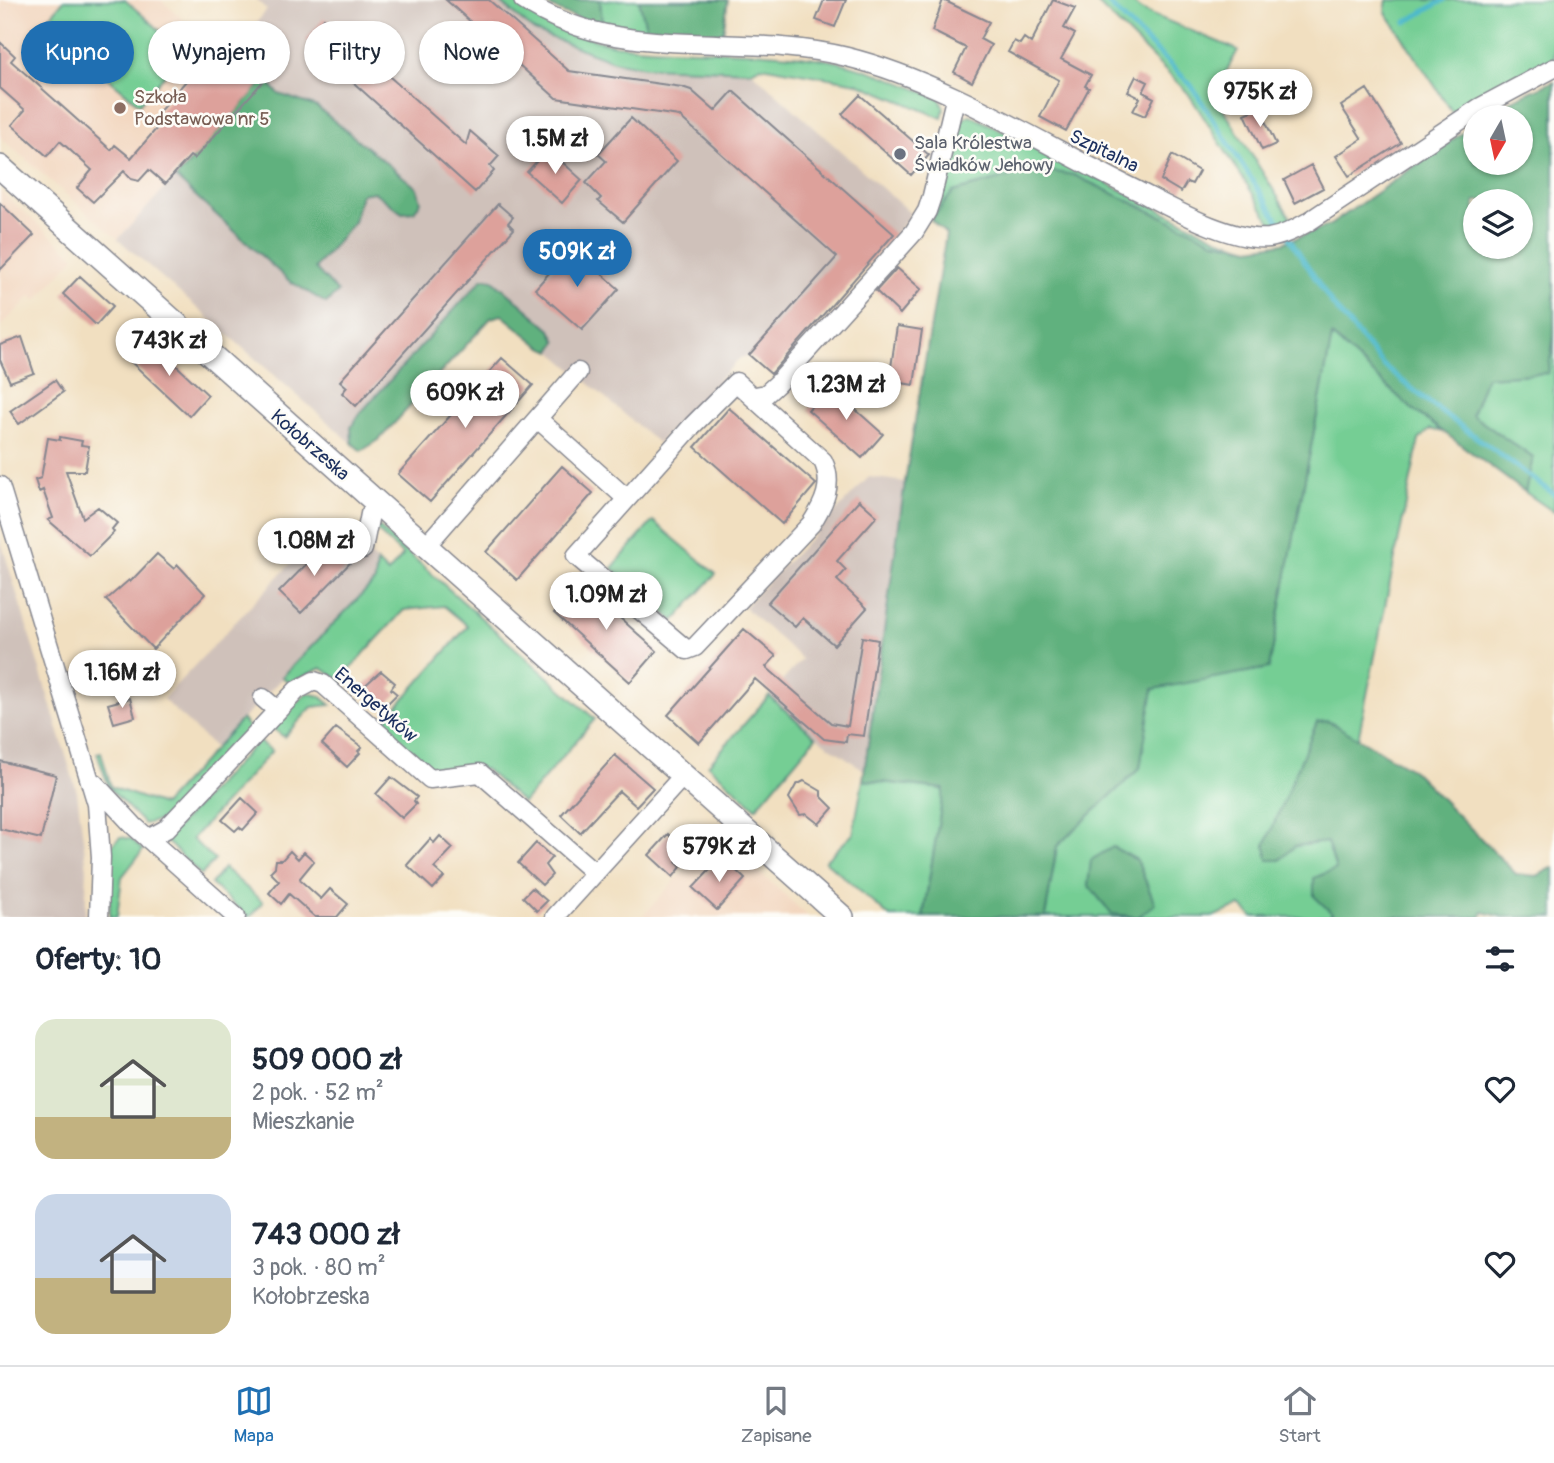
<!DOCTYPE html>
<html lang="pl">
<meta charset="utf-8">
<style>
:root{--surface:#fff;--page:#f6f6f7;--text:#1f2937;--muted:#747a83;--line:#e0e1e3;--accent:#1f6fb2}
body{margin:0;font-family:Pangolin,sans-serif;background:var(--page);color:var(--text);height:100vh;display:flex;flex-direction:column;font-size:26px;white-space:nowrap}
*{box-sizing:border-box;margin:0}
p{font-size:23px;color:var(--muted)}
.icon{flex:none;width:38px;height:38px;fill:none;stroke:currentColor;stroke-width:2;stroke-linecap:round;stroke-linejoin:round}
.map{position:relative;height:917px;overflow:hidden}
.details{display:flex;flex-direction:column;background:var(--surface);flex:1}
.details>*{flex:none}
.top-card{position:absolute;left:21px;top:21px;width:700px;height:63px;display:flex;gap:14px}
.needle{width:46px;rotate:189deg}
.buttons{position:absolute;left:1463px;top:105px;display:grid;gap:14px}
.buttons a{display:grid;place-items:center;width:70px;height:70px;border-radius:50%;background:var(--surface);box-shadow:0 2px 5px #0004;font-size:35px}
.price{position:absolute;translate:-50% -60px;padding:0 16px;border-radius:24px;background:#fff;color:#222;font-size:23px;line-height:46px;filter:drop-shadow(0 2px 4px #0008)}
.price::after{content:'';position:absolute;left:50%;top:42px;width:21px;height:16px;margin-left:-10px;background:inherit;clip-path:polygon(0 0,100% 0,50% 100%)}
.price.active{background:var(--accent);color:#fff}
ul{padding:0;list-style:none}
li{display:flex;align-items:center;gap:21px;height:175px;padding:0 35px}
li span{display:grid;place-items:center;flex:none;width:196px;height:140px;border-radius:21px;color:#555}
li>.icon{margin-inline-start:auto}
span .icon{width:84px;height:84px;fill:#fffc;stroke-width:1}
li b{font-size:30px}
h2{display:flex;justify-content:space-between;align-items:center;height:84px;padding:0 35px;font-size:30px}
.tag{padding:0 24px;border-radius:32px;background:var(--surface);box-shadow:0 2px 5px #0004;font-size:24px;line-height:63px}
.tag.active{background:var(--accent);color:#fff}
.menu{display:flex;justify-content:space-around;align-items:center;height:98px;border-top:2px solid var(--line);background:var(--surface);font-size:19px;color:var(--muted)}
.menu a{display:grid;justify-items:center;gap:4px}
.menu .active{color:var(--accent)}
.map>svg:first-child{display:block}
.built{fill:#f2d5bd}
.industrial{fill:#cfc1ba}
.green{fill:#75ce94;stroke:#487e79;stroke-width:2}
.forest{fill:#60b17e;stroke:#3e706e;stroke-width:2;fill-rule:evenodd}
.lines{fill:none;stroke-linecap:round;stroke-linejoin:round}
.stream{stroke:#4eb9cb;stroke-width:5}
.building{fill:#dda19b}
.minor-casing{stroke:#86878f;stroke-width:21}
.major-casing{stroke:#86878f;stroke-width:26}
.minor{stroke:#fff;stroke-width:18}
.major{stroke:#fff;stroke-width:23}
.education-dot{fill:#8d6e63;stroke:#fdfcf7;stroke-width:2.5}
.worship-dot{fill:#6b7280;stroke:#fdfcf7;stroke-width:2.5}
.labels{text-anchor:middle;dominant-baseline:central;stroke-width:5;stroke-linejoin:round;paint-order:stroke}
.education-label{font-size:19px;fill:#785e54;stroke:#fdfcf7;text-anchor:start}
.worship-label{font-size:19px;fill:#5b616d;stroke:#fdfcf7;text-anchor:start}
.street-label{font-size:19px;fill:#1b2f5e;stroke:#fdfcf7}
</style>
<div class="map">
<svg width="1554" height="917" viewBox="0 0 1554 917">
<rect width="100%" height="100%" fill="#fdfcf7"/>
<filter id="ink" filterUnits="userSpaceOnUse"><feTurbulence type="fractalNoise" baseFrequency=".0143" numOctaves="2"/><feDisplacementMap in="SourceGraphic" scale="14" xChannelSelector="R" yChannelSelector="G"/><feConvolveMatrix kernelMatrix="1 2 1 2 8 2 1 2 1" color-interpolation-filters="sRGB"/></filter>
<filter id="wash" filterUnits="userSpaceOnUse"><feTurbulence type="fractalNoise" baseFrequency=".00686" numOctaves="4" result="noise"/><feDisplacementMap in="SourceGraphic" scale="28" xChannelSelector="R" yChannelSelector="G"/><feGaussianBlur stdDeviation="1.57" result="paint"/><feColorMatrix in="noise" values="0 0 0 0 0 0 0 0 0 0 0 0 0 0 0 0 0 1.4 0 .05"/><feComposite in="paint" operator="in"/></filter>
<g filter="url(#wash)">
<rect width="100%" height="100%" fill="#f1dfc0"/>
<path class="built" d="M0 0H161L222 54 229 47 265 79 118 239 0 137Z
M0 191 75 257 36 301 31 296 0 327Z
M717 834 809 917H642Z"/>
<path class="industrial" d="M257 0H498L534 31 613 61 645 67 751 71 910 213 905 222 771 374 749 355 740 358 658 443 551 351 540 346 502 315 491 318 379 440 361 451 118 239 265 79 233 50 267 10Z
M869 477 905 482 864 770 816 737 769 696 802 659 744 607Z
M329 523 377 562 375 581 215 748 163 699Z
M0 538 77 792 87 869 85 917H0Z"/>
<path class="green" d="M64 0H125L185 52 139 104 44 24Z
M498 0H512L595 40 615 45C684 53 754 48 823 59 864 66 903 83 940 99L944 108 942 118 857 83 761 66 751 71 645 67 613 61 534 31Z
M600 0H639L648 34 602 26Z
M1094 0H1130L1141 10 1238 50 1214 94 1292 220 1273 225 1188 93Z
M1387 0H1554V61L1453 113 1385 11Z
M970 115 1217 238 1250 248 1214 241 931 220 958 122Z
M1332 336 1411 408 1443 432 1430 429 1419 440 1358 739 1328 721 1295 846 1327 842 1336 869 1333 913 1329 917H1253L1241 906 1212 917H1045L1057 846 1140 768 1152 689 1269 668Z
M1554 336V512L1525 492 1533 458 1472 415 1486 377 1548 373Z
M653 521 716 574 674 621 612 568Z
M378 526 595 719 523 803 485 769 437 773 380 726 468 626 444 606 404 610 344 675 343 682 321 668 290 683 282 677 375 581 377 562 388 573 403 555 376 530Z
M307 693 320 696 331 705 312 707 284 737 271 727Z
M769 696 816 737 756 808 708 765Z
M242 719 251 730 165 819 144 824 109 788 97 753 101 752 111 787 163 805Z
M258 741 272 751 192 839 215 860 201 875 165 840Z
M863 780 944 789 923 917H890L825 861 853 834Z
M120 837 131 839 143 850 122 877 117 917H110L109 848Z
M224 868 263 902 251 916H247L211 884Z"/>
<path class="forest" d="M538 0H600L602 26 563 13Z
M639 0H728L723 34H648Z
M265 79 279 94 317 107 417 188 421 201 414 212 402 213 374 192 361 194 354 222 315 268 338 292 326 303 288 280 176 178Z
M1554 81V336L1548 373 1486 377 1472 415 1533 458 1525 492 1411 408 1332 336 1269 668 1153 689 1140 768 1057 846 1045 917H923L944 789 863 780 905 482 946 234 931 220 953 192 1037 169 1074 175 1214 241 1250 248 1283 243 1330 225 1475 124V163H1521V117H1486L1512 100ZM1475 201H1521V247H1475Z
M483 278 493 280 551 330 557 342 551 351 540 346 502 315 491 318 379 440 361 451 352 443 351 427 362 411Z
M1328 721 1413 770 1516 874 1537 876 1554 867V917H1503L1483 912 1481 917H1329L1332 913 1314 896V878L1336 869 1327 842 1295 846 1280 860H1268L1265 845 1317 722Z
M1113 847 1137 860 1155 904 1138 917 1112 914 1088 885 1091 860Z"/>
<g class="lines">
<path class="stream" d="M1105 0 1191 85 1332 304 1384 366 1436 408 1554 494
M1406 22 1444 0"/>
</g>
<g id="blocks">
<path class="building" d="M446 0H489L569 71 682 87 691 90 715 111 733 91 894 234 771 374 749 355 837 257 679 116 556 98 490 39 478 42 469 37 472 23Z
M824 0H846L835 27 816 20Z
M943 0 989 22 980 39 991 45 972 82 954 72 966 48 932 31Z
M1053 0 1075 8 1064 28 1075 34 1061 59 1091 75 1085 86 1089 88 1066 131 1040 117 1059 80 1008 52 1014 41 1020 44 1024 38 1031 43Z
M324 18 466 145 470 131 499 156 490 166 494 171 475 192 306 40Z
M0 42 15 56 11 61 56 101 111 150 115 145 131 158 157 128 150 122 215 48 222 55 229 47 265 79 194 159 190 156 165 184 149 170 139 181 131 179 124 171 93 202 77 188 92 170 60 141 47 156 12 125 25 110 0 88Z
M1136 76 1148 82 1143 92 1154 98 1145 116 1133 111 1140 98 1128 92Z
M1367 89 1401 143 1349 176 1336 156 1362 139 1341 106Z
M860 95 929 155 911 175 842 114Z
M1259 108 1276 144 1262 150 1245 114Z
M631 118 677 161 623 222 598 201 601 198 586 183 606 161 598 154Z
M548 149 582 180 562 203 527 172Z
M1172 155 1199 171 1192 184 1187 182 1181 192 1161 180Z
M1311 165 1323 188 1295 203 1284 180Z
M0 203 34 235 0 270Z
M498 204 513 217 508 223 514 229 356 406 342 393 347 387 340 381Z
M572 247 619 289 582 330 535 289Z
M897 268 921 289 900 314 876 291Z
M80 276 113 306 96 325 63 294Z
M897 326 922 330 914 385 889 381Z
M22 337 34 373 10 382 0 360V345Z
M149 340 208 395 189 416 130 361Z
M502 358 533 385 430 502 398 474Z
M55 380 63 392 19 424 10 411Z
M829 386 883 434 862 458 808 410Z
M729 408 816 484 782 524 695 447Z
M60 437 82 441 81 445 89 446 85 471H66L83 518 98 507 117 523 112 529 114 532 90 556 48 520 53 518 43 490 39 492 35 480 41 478 48 438 60 440Z
M562 466 593 493 517 580 486 552Z
M859 500 877 516 837 561 846 570 837 580 867 608 834 645 803 618 795 627 767 603Z
M328 542 350 563 301 613 279 592Z
M157 554 174 569 178 565 205 594 153 649 106 600 129 580 130 582Z
M581 583 657 651 630 682 554 613Z
M744 629 776 656 766 667 831 723 848 726 862 637 878 640 864 736 847 734 846 742 824 739 755 679 699 743 668 715Z
M381 671 395 683 391 689 397 694 383 708 361 689Z
M130 698 135 717 114 723 108 704Z
M336 728 362 747 358 751 360 753 347 767 322 744Z
M615 755 653 788 636 806 619 791 580 833 561 815Z
M0 761 56 775 41 839 0 829Z
M391 777 417 797 414 801 416 804 402 818 376 794Z
M804 781 821 791V796L833 808 819 824 806 814 800 815 789 798 796 785Z
M242 798 258 813 243 830 239 827 235 831 222 820Z
M668 834 686 851 676 862 681 867 673 877 649 855Z
M440 836 453 848 434 868 444 877 433 889 407 865 430 839 434 843Z
M536 843 552 857 545 865 552 875 542 885 518 863Z
M290 851 298 859 304 852 314 861 300 878 301 881 321 899 330 889 348 904 337 917H315L289 894 281 904 269 893 279 881 270 872 275 867 276 860H282Z
M722 857 745 879 717 910 693 888Z
M532 888 547 901 537 911 523 897Z"/>
</g>
</g>
<g filter="url(#ink)">
<use href="#blocks" fill-opacity="0" stroke="#86878f" stroke-width="2"/>
<g class="lines">
<defs>
<path id="minor" d="M523 0C619 65 741 30 847 57 944 81 1046 146 1136 190 1170 207 1230 242 1269 238 1283 236 1295 229 1308 222L1479 108 1554 68
M736 382 823 461C834 484 824 504 811 524L695 647 687 650 576 556 693 425Z
M755 396 766 394 777 384 914 232 927 211 932 196 955 99
M539 420 626 498
M0 486 97 804 101 857 99 917
M424 548 578 372
M363 549 370 514 377 505
M263 698 277 710
M94 783 134 826 236 917
M148 839 166 829 297 690 314 681 323 684 430 779 480 773 595 873
M555 917 682 777"/>
<path id="major" d="M0 167 842 917"/>
</defs>
<use href="#minor" class="minor-casing"/>
<use href="#major" class="major-casing"/>
<use href="#minor" class="minor"/>
<use href="#major" class="major"/>
</g>
</g>
<circle class="education-dot" cx="120" cy="108" r="7"/>
<circle class="worship-dot" cx="900" cy="154" r="7"/>
<g class="labels">
<g class="education-label">
<text x="134" y="97">Szkoła<tspan x="134" dy="22">Podstawowa nr 5</tspan></text>
</g>
<g class="worship-label">
<text x="914" y="143">Sala Królestwa<tspan x="914" dy="22">Świadków Jehowy</tspan></text>
</g>
<g class="street-label">
<text transform="translate(1104 151) rotate(26)">Szpitalna</text>
<text transform="translate(310 445) rotate(41)">Kołobrzeska</text>
<text transform="translate(376 705) rotate(41)">Energetyków</text>
</g>
</g>
</svg>
<div class="buttons">
<a><svg class="needle" viewBox="-14 -14 28 28"><path d="M0-13l5 13h-10z" fill="#e53935"/><path d="M0 13l5-13h-10z" fill="#747a83"/></svg></a>
<a><svg class="icon" aria-label="layers" viewBox="0 0 24 24"><path d="M12 4l9 5-9 5-9-5zM3 14l9 5 9-5"/></svg></a>
</div>
<b class="price" style="left:1260px;top:129px">975K zł</b>
<b class="price" style="left:555px;top:176px">1.5M zł</b>
<b class="price active" style="left:577px;top:289px">509K zł</b>
<b class="price" style="left:169px;top:378px">743K zł</b>
<b class="price" style="left:846px;top:422px">1.23M zł</b>
<b class="price" style="left:465px;top:430px">609K zł</b>
<b class="price" style="left:314px;top:578px">1.08M zł</b>
<b class="price" style="left:606px;top:632px">1.09M zł</b>
<b class="price" style="left:122px;top:710px">1.16M zł</b>
<b class="price" style="left:719px;top:884px">579K zł</b>
<div class="top-card">
<a class="tag active">Kupno</a>
<a class="tag">Wynajem</a>
<a class="tag">Filtry</a>
<a class="tag">Nowe</a>
</div>
</div>
<section class="details">
<h2>Oferty: 10<svg class="icon" aria-label="filters" viewBox="0 0 24 24"><path d="M4 7h16M4 17h16"/><circle cx="9" cy="7" r="2"/><circle cx="15" cy="17" r="2"/></svg></h2>
<ul>
<li><span style="background:linear-gradient(#dfe7d0 70%,#c2b280 0)"><svg class="icon" aria-label="home" viewBox="0 0 24 24"><path d="M3 11l9-7 9 7M6 9v11h12V9"/></svg></span><div><b>509 000 zł</b><p>2 pok. · 52 m²</p><p>Mieszkanie</p></div><svg class="icon" aria-label="heart" viewBox="0 0 24 24"><path d="M12 20l-8-8c-3-5 5-10 8-4 3-6 11-1 8 4z"/></svg></li>
<li><span style="background:linear-gradient(#c9d6e8 60%,#c2b280 0)"><svg class="icon" aria-label="home" viewBox="0 0 24 24"><path d="M3 11l9-7 9 7M6 9v11h12V9"/></svg></span><div><b>743 000 zł</b><p>3 pok. · 80 m²</p><p>Kołobrzeska</p></div><svg class="icon" aria-label="heart" viewBox="0 0 24 24"><path d="M12 20l-8-8c-3-5 5-10 8-4 3-6 11-1 8 4z"/></svg></li>
</ul>
</section>
<nav class="menu">
<a class="active"><svg class="icon" aria-label="map" viewBox="0 0 24 24"><path d="M3 6l6-2 6 2 6-2v14l-6 2-6-2-6 2zM9 4v14M15 6v14"/></svg>Mapa</a>
<a><svg class="icon" aria-label="saved" viewBox="0 0 24 24"><path d="M7 4h10v16l-5-4-5 4z"/></svg>Zapisane</a>
<a><svg class="icon" aria-label="home" viewBox="0 0 24 24"><path d="M3 11l9-7 9 7M6 9v11h12V9"/></svg>Start</a>
</nav>
